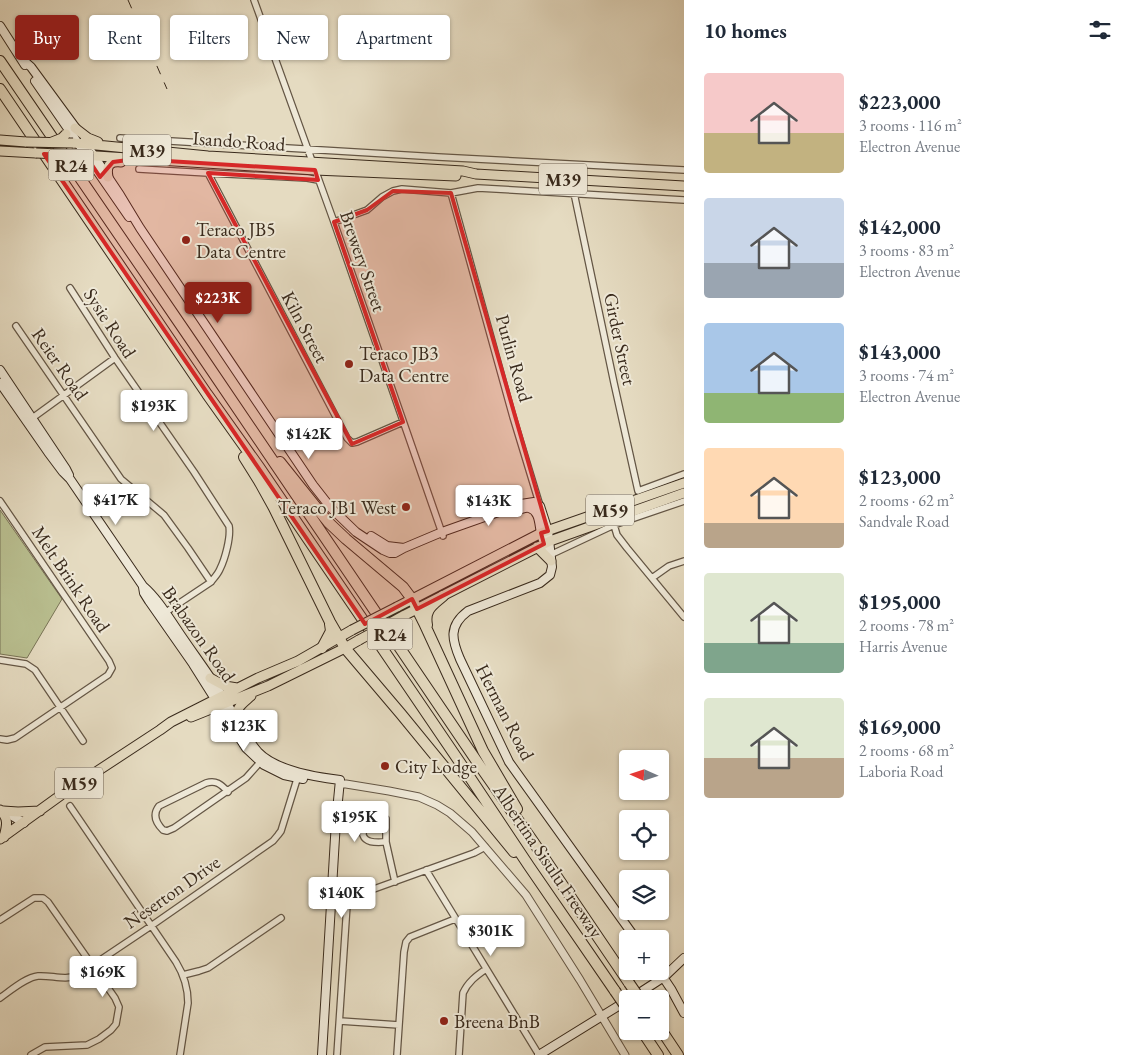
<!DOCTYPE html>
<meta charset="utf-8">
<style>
:root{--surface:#fff;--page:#f6f6f7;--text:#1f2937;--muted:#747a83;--accent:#8f2418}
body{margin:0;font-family:"EB Garamond",serif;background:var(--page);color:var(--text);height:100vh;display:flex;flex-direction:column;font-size:19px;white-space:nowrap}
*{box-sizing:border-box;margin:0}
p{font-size:16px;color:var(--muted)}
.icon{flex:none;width:28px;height:28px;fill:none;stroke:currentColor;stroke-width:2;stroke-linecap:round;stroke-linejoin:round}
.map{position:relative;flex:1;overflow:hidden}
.details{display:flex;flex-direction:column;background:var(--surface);width:450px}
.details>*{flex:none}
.guide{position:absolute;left:15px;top:15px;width:475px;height:45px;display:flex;gap:10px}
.needle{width:32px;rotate:273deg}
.fabs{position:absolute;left:619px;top:750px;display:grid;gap:10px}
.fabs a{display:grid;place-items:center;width:50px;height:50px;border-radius:5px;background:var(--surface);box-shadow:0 1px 4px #0004;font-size:25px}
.price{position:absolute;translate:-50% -42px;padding:0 11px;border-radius:5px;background:#fff;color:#222;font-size:16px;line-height:32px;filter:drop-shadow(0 1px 2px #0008)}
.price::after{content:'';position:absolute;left:50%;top:30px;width:15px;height:11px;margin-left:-8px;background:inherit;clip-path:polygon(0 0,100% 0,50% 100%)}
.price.on{background:var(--accent);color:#fff}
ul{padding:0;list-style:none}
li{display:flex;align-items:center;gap:15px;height:125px;padding:0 20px}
li span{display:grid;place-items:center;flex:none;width:140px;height:100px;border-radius:5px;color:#555}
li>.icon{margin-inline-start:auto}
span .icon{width:60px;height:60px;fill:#fffc;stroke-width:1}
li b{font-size:21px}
h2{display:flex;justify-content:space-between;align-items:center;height:60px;padding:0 20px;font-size:21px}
.pill{padding:0 18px;border-radius:5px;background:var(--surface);box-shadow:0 1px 4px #0004;font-size:18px;line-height:45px}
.pill.on{background:var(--accent);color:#fff}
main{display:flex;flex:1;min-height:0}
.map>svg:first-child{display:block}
.green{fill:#b9bf90;stroke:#797456}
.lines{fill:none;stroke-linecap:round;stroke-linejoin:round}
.minor-casing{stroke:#645645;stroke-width:8}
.tertiary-casing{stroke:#645645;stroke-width:9}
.secondary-casing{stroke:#392a1c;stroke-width:10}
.primary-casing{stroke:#392a1c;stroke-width:11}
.motorway-casing{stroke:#392a1c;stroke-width:12}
.minor{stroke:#eee8d7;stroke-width:5.5}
.tertiary{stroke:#eee8d7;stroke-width:7}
.secondary{stroke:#eee8d7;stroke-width:8}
.primary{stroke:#e5dbc1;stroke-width:9}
.motorway{stroke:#e5dbc1;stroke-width:10}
.rail{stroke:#392a1c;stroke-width:1;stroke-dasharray:9 9;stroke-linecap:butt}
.primary-bridge-casing{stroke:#392a1c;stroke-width:11;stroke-linecap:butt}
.motorway-bridge-casing{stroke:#392a1c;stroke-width:12;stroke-linecap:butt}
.primary-bridge{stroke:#e5dbc1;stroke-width:9}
.motorway-bridge{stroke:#e5dbc1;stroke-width:10}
.marked{fill:#d62828;fill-opacity:0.2;stroke:#d62828;stroke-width:4;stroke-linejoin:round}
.poi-dot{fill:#8f2418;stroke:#eee8d7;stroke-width:2}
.labels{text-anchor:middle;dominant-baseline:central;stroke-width:4;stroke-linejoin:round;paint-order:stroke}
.shield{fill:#eee8d7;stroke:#6f6354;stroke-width:1}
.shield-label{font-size:18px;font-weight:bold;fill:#392a1c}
.street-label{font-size:19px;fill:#392a1c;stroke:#eee8d7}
.poi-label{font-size:19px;fill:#392a1c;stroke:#eee8d7;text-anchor:start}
</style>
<main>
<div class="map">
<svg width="684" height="1055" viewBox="0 0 684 1055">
<rect width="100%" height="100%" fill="#e5dbc1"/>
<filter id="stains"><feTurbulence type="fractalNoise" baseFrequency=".004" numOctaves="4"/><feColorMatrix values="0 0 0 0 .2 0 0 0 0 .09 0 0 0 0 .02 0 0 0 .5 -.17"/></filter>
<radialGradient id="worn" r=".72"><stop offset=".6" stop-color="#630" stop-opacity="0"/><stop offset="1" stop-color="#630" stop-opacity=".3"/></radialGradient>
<path class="green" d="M0 510 62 599 27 658 0 654Z"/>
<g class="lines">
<defs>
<path id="minor" d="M254 0 334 222 443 536
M120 138 438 157 684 170
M139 169 208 173 307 178 318 180
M208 173 347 438 352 443 357 442 403 422
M451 193 513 417 540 506
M574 193 614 383 638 491 684 474
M334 222 367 210 382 197 393 191 402 189 451 193 478 188 684 200
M70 288 115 358 194 472 229 526C231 537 225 559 220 569 218 574 214 578 211 582L163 614
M16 326 121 479 164 515 188 548 211 582
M31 419 115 358
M0 501 109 661 112 668 108 675 15 738 7 740 0 739
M614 525 617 535 627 548 684 617
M550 555 614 525 684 501
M652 578 669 566 684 561
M0 660 26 664 35 670 83 741
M228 792C221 784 216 780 206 783L159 806C152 815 156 823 163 830L167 831 174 828 246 778 263 759
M70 806 176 962C184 975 188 989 188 1003L180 1055
M364 811 363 835C366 844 378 842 386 842
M386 819V842L395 882
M426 870 539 1055
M0 920 34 898H43L48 902 115 998 119 1007 116 1024 111 1030 99 1039 87 1045 45 1047 31 1055
M183 975 199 971 208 968 281 918
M0 998C10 991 26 977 38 976 52 975 65 981 78 975L151 926 273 841 278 835 281 831 298 776
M340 1021 399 1025
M337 1055 347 905 348 900 360 894 474 853 485 847
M397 1055 404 952 406 942 410 937 455 919
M459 1055 463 993C468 982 476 976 486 969"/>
<path id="tertiary" d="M340 784H346L389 791 419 797 437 805 450 813 472 832 526 895 580 980 625 1055"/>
<path id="secondary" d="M0 26 25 65
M23 60 31 67 78 131
M35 81 129 217
M84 141 120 195 140 228 313 485 331 508 356 532 383 550 390 553H395L404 548 442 532 521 504 534 502 540 506 548 531 552 567 550 575 540 583 468 611C448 626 452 640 460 659L509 762 636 939
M0 370 66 469 69 475
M0 383 48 452 63 472 70 479 143 586C157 598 167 615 178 631 192 652 208 673 221 694 234 713 243 735 258 752 276 771 315 777 340 780L336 821 322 1055
M517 511C521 509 525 507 529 508 540 511 539 525 541 533 542 538 544 544 547 548
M371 536 387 546 404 548
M143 587 144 593 149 601 193 664 246 748 264 765 284 775 303 779
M4 811 24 823
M659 971 671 989 684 1013
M630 999 664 977 684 958
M539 1055 628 1000"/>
<path id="primary" d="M75 128 88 138 98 142
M0 140 26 142
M73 143 86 144 208 156 463 171 476 174 684 186
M0 151 36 153
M81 155 315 170 456 176
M108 177C106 166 109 161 121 162
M537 547 551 561
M397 607 541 533 684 483
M403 616 550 541 684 493
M210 678 225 686 237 688
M191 717 268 686 345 648 359 640
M236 720C236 707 242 704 251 696
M0 810C9 818 7 826 4 837
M3 811 18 812 40 811
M0 839 61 795 160 730 171 722 258 678 298 661 352 630"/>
<path id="motorway" d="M0 61 193 343 482 769 532 840 629 983
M0 89 207 394 259 467 461 764 529 866 615 991
M244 457 259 481 274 508 330 622 345 648 401 714 514 852
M280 462 328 522 346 539 403 587 412 599 424 623 483 751 517 809
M427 625C424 609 433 605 443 596
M322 648 331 631 330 624
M660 1028 678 1055
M642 1031 658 1055"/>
</defs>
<use href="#minor" class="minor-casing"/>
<use href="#tertiary" class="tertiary-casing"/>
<use href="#secondary" class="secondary-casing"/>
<use href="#primary" class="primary-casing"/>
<use href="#motorway" class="motorway-casing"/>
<use href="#minor" class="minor"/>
<use href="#tertiary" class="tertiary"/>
<use href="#secondary" class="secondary"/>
<use href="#primary" class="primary"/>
<use href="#motorway" class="motorway"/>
<path class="rail" d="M128 0 167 89"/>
<defs>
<path id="primary-bridge" d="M26 142 73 143
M52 142 62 138 66 134
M36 153 81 155
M352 630 397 607
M359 640 403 616"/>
<path id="motorway-bridge" d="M629 983 640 999
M615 991 628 1010"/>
</defs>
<use href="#primary-bridge" class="primary-bridge-casing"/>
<use href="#motorway-bridge" class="motorway-bridge-casing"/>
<use href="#primary-bridge" class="primary-bridge"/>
<use href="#motorway-bridge" class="motorway-bridge"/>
</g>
<path class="marked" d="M44 154 86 156 100 177 113 162 135 159 315 170 318 180 208 173 352 444 403 422 334 222 367 210 393 191 451 193 548 531 541 533 544 544 417 609 412 599 365 624Z"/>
<g class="poi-dot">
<circle cx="186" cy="240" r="5"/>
<circle cx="349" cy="364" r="5"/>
<circle cx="406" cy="507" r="5"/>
<circle cx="385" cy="766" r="5"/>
<circle cx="444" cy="1021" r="5"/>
</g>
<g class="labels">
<g class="shield">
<rect x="123" y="134.5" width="48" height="31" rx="4"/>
<rect x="48.5" y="149.5" width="45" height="31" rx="4"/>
<rect x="539" y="163.5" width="48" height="31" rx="4"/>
<rect x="586" y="494.5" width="48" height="31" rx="4"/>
<rect x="367.5" y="618.5" width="45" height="31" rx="4"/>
<rect x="55" y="767.5" width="48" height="31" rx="4"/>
</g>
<g class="shield-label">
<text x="147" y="150">M39</text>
<text x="71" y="165">R24</text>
<text x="563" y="179">M39</text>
<text x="610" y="510">M59</text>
<text x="390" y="634">R24</text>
<text x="79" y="783">M59</text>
</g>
<g class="street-label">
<text transform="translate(239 141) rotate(4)">Isando Road</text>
<text transform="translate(363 261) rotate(71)">Brewery Street</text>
<text transform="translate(110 323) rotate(57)">Sysie Road</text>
<text transform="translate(305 327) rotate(62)">Kiln Street</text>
<text transform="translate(620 339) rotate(78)">Girder Street</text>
<text transform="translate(514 358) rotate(74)">Purlin Road</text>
<text transform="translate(60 364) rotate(55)">Reier Road</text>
<text transform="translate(71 579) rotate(56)">Melt Brink Road</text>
<text transform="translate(199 634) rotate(55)">Brabazon Road</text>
<text transform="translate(505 712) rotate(63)">Herman Road</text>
<text transform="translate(548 861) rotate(56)">Albertina Sisulu Freeway</text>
<text transform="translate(172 892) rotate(-35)">Neserton Drive</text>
</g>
<g class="poi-label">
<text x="196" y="229">Teraco JB5<tspan x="196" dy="22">Data Centre</tspan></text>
<text x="359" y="353">Teraco JB3<tspan x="359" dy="22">Data Centre</tspan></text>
<text x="396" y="507" text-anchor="end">Teraco JB1 West</text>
<text x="395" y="766">City Lodge</text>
<text x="454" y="1021">Breena BnB</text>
</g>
</g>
<rect width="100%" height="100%" filter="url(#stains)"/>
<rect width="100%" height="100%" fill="url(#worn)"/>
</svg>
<div class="fabs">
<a><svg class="needle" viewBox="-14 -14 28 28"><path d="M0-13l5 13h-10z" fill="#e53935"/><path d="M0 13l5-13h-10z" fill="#747a83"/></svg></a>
<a><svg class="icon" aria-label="locate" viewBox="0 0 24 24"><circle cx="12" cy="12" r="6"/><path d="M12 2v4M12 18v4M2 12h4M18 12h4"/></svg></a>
<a><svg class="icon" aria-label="layers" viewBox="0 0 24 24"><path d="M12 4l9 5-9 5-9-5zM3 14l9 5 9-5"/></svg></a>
<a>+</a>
<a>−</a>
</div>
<b class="price on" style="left:218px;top:324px">$223K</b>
<b class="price" style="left:154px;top:432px">$193K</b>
<b class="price" style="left:309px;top:460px">$142K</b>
<b class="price" style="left:116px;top:526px">$417K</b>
<b class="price" style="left:489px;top:527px">$143K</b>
<b class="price" style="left:244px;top:752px">$123K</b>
<b class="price" style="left:355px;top:843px">$195K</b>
<b class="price" style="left:342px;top:919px">$140K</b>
<b class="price" style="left:491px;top:957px">$301K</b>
<b class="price" style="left:103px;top:998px">$169K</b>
<div class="guide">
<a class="pill on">Buy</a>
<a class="pill">Rent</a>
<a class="pill">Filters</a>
<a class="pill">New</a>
<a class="pill">Apartment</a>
</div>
</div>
<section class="details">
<h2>10 homes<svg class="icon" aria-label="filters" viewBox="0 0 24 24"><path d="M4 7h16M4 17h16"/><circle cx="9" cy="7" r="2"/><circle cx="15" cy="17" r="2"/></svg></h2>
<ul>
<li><span style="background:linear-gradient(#f6c9c9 60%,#c2b280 0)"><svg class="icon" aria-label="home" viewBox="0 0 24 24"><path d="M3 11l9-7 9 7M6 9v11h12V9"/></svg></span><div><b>$223,000</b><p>3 rooms · 116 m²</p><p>Electron Avenue</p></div></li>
<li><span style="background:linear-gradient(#c9d6e8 65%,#9aa5b1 0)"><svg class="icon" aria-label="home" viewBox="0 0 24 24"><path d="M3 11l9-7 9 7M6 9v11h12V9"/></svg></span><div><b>$142,000</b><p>3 rooms · 83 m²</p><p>Electron Avenue</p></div></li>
<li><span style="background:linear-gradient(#a9c7e8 70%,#8fb573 0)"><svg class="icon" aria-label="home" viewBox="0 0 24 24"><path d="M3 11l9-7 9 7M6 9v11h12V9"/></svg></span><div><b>$143,000</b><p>3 rooms · 74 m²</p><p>Electron Avenue</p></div></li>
<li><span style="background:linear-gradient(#ffd9b3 75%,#b9a48a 0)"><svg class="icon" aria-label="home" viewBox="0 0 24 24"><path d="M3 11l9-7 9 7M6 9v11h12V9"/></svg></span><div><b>$123,000</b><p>2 rooms · 62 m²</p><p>Sandvale Road</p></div></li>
<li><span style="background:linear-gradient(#dfe7d0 70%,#7fa58c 0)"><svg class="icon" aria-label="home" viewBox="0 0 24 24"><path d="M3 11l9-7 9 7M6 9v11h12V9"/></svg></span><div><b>$195,000</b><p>2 rooms · 78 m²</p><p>Harris Avenue</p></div></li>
<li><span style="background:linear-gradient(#dfe7d0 60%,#b9a48a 0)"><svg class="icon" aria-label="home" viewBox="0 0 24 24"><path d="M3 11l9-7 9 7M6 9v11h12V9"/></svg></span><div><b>$169,000</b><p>2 rooms · 68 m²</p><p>Laboria Road</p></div></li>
</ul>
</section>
</main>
